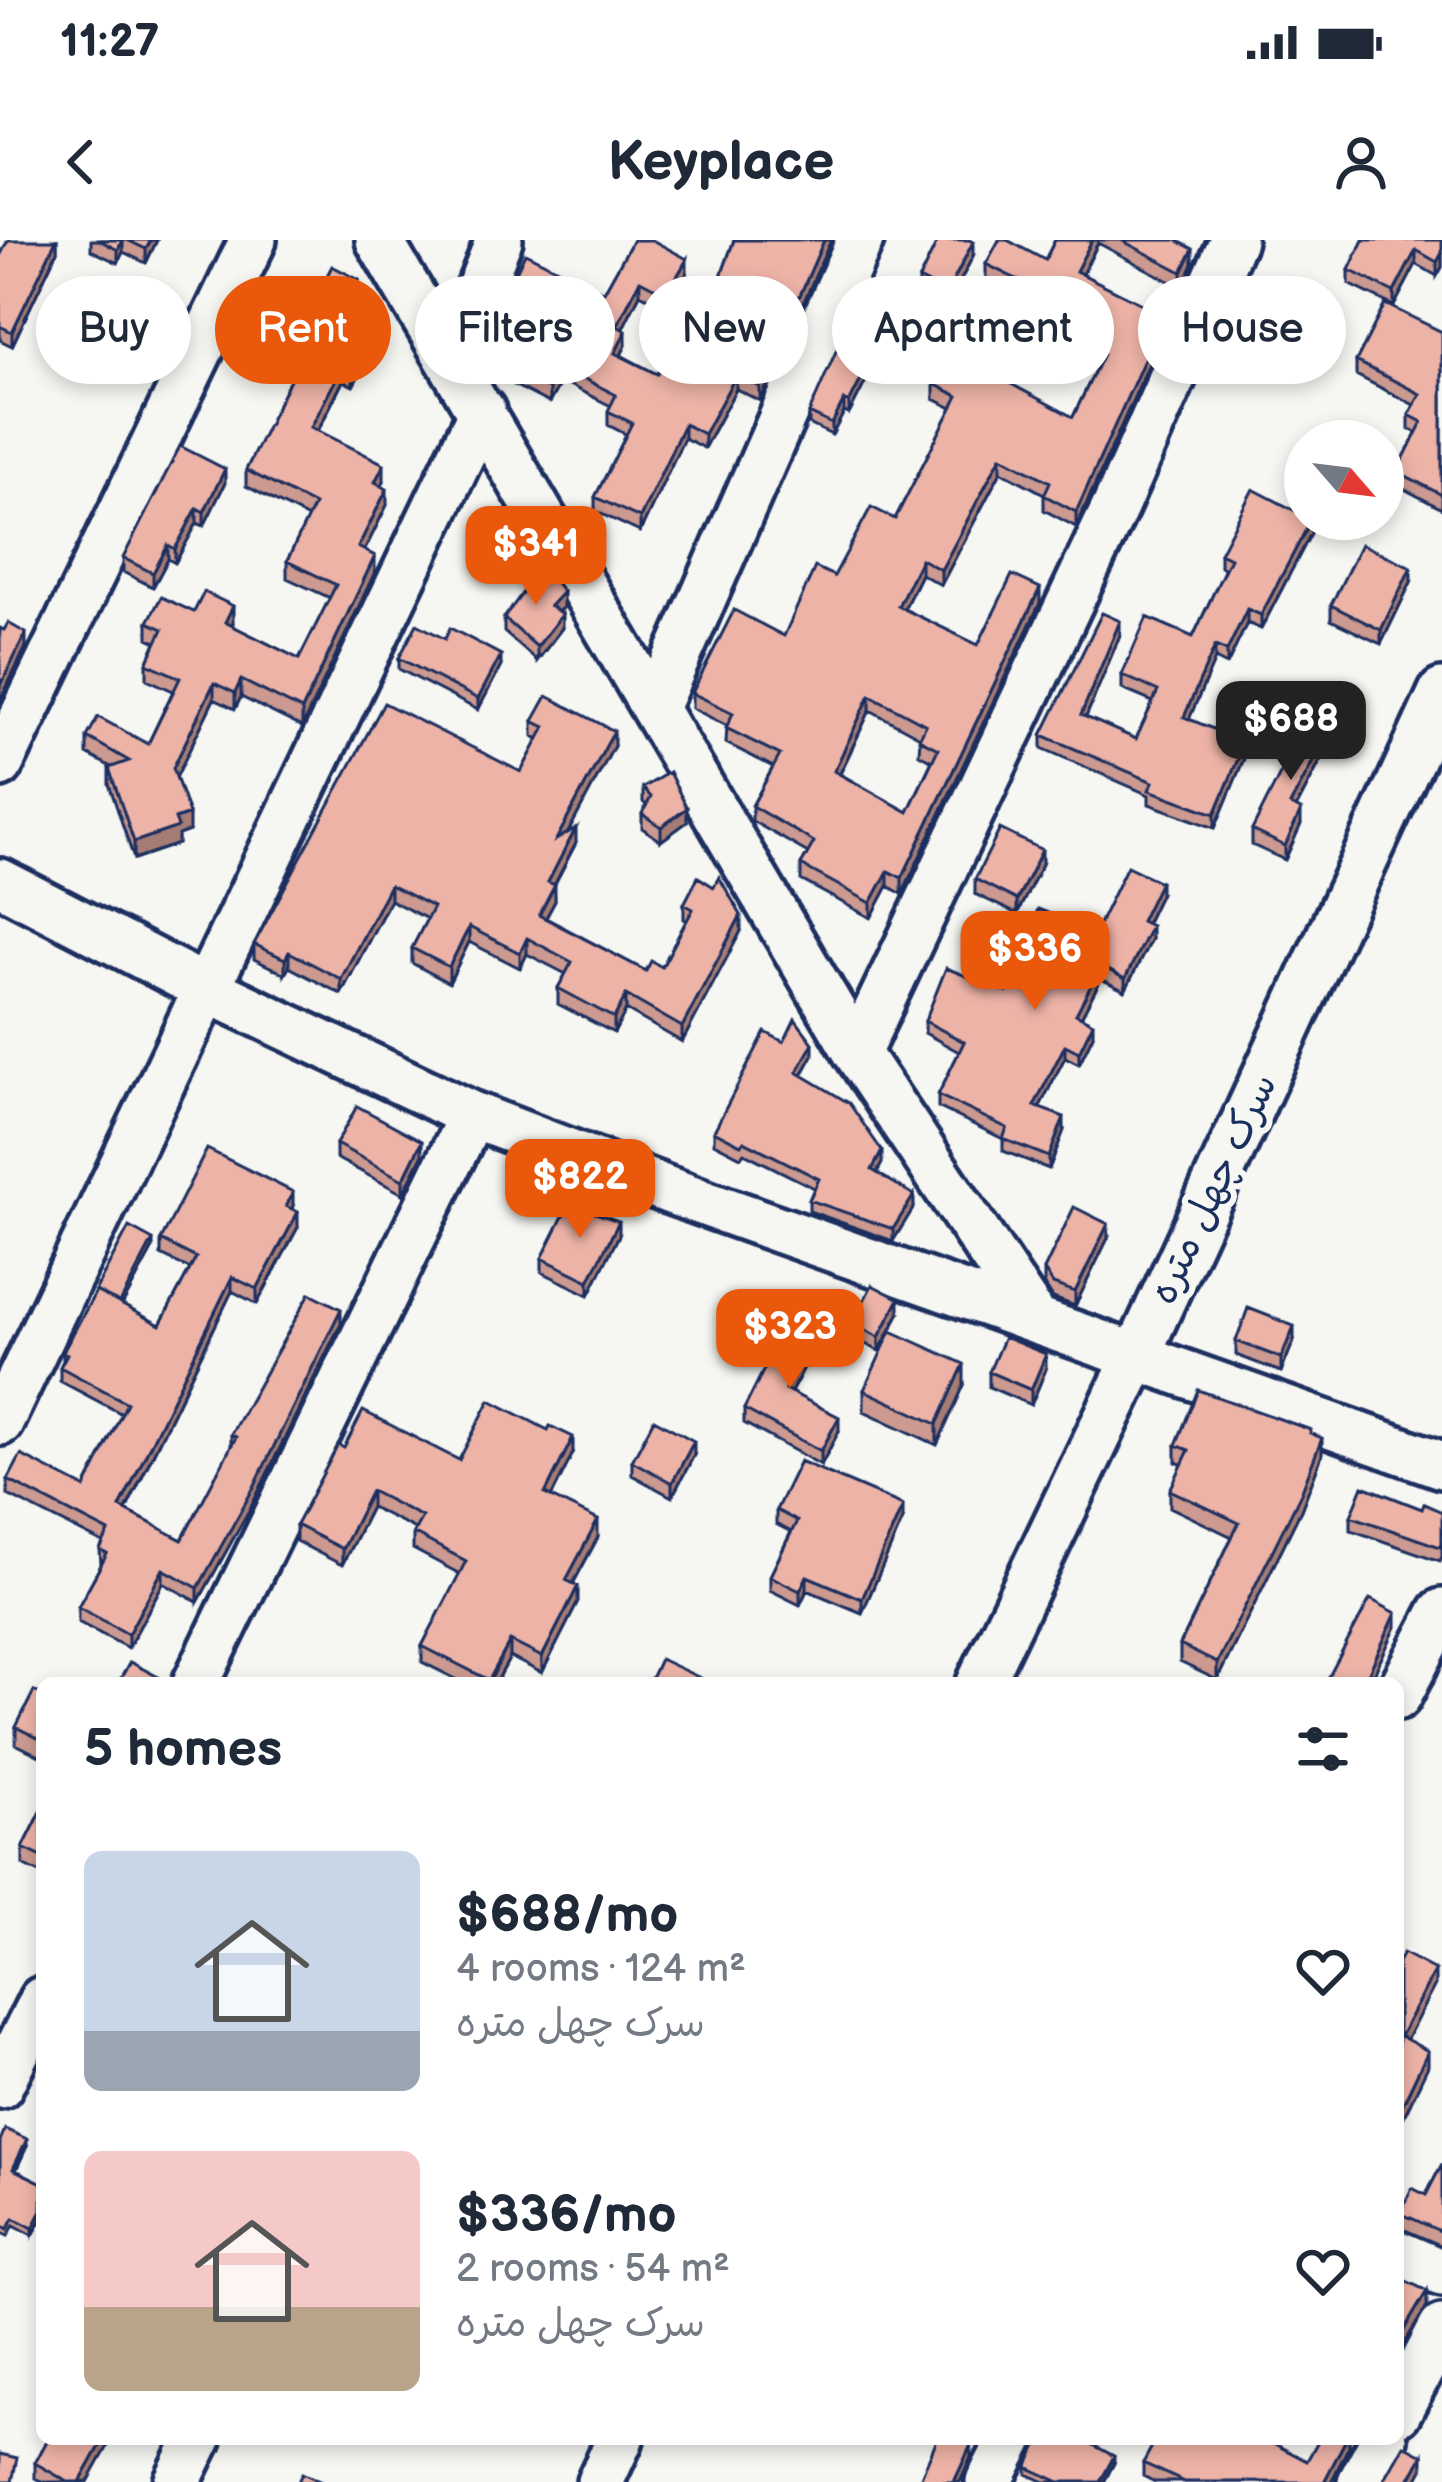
<!DOCTYPE html>
<meta charset="utf-8">
<style>
:root{--surface:#fff;--page:#f6f6f7;--text:#1f2937;--muted:#747a83;--accent:#ea580c}
body{margin:0;font-family:"Balsamiq Sans","Playpen Sans Arabic",sans-serif;background:var(--page);color:var(--text);height:100vh;display:flex;flex-direction:column;font-size:45px;white-space:nowrap}
*{box-sizing:border-box;margin:0}
p{font-size:39px;color:var(--muted)}
.icon{flex:none;width:66px;height:66px;fill:none;stroke:currentColor;stroke-width:2;stroke-linecap:round;stroke-linejoin:round}
.map{position:relative;flex:1;overflow:hidden}
.drawer{position:absolute;left:36px;top:1437px;width:1368px;height:768px;display:flex;flex-direction:column;background:var(--surface);border-radius:18px;box-shadow:0 6px 18px #0003}
.drawer>*{flex:none}
.hud{position:absolute;left:36px;top:36px;width:1371px;height:108px;display:flex;gap:24px}
.needle{width:78px;rotate:118deg}
.tools{position:absolute;left:1284px;top:180px;display:grid;gap:24px}
.tools a{display:grid;place-items:center;width:120px;height:120px;border-radius:50%;background:var(--surface);box-shadow:0 6px 18px #0003;font-size:60px}
.price{position:absolute;translate:-50% -102px;padding:0 27px;border-radius:24px;background:var(--accent);color:#fff;font-size:39px;line-height:78px;filter:drop-shadow(0 3px 6px #0008)}
.price::after{content:'';position:absolute;left:50%;top:72px;width:36px;height:27px;margin-left:-18px;background:inherit;clip-path:polygon(0 0,100% 0,50% 100%)}
.price.on{background:#222;color:#fff}
ul{padding:0;list-style:none}
li{display:flex;align-items:center;gap:36px;height:300px;padding:0 48px}
li span{display:grid;place-items:center;flex:none;width:336px;height:240px;border-radius:18px;color:#555}
li>.icon{margin-inline-start:auto}
span .icon{width:144px;height:144px;fill:#fffc;stroke-width:1}
li b{font-size:51px}
h2{display:flex;justify-content:space-between;align-items:center;height:144px;padding:0 48px;font-size:51px}
.chip{padding:0 42px;border-radius:54px;background:var(--surface);box-shadow:0 6px 18px #0003;font-size:42px;line-height:108px}
.chip.on{background:var(--accent);color:#fff}
.status{display:flex;justify-content:space-between;align-items:center;height:84px;padding:0 60px;background:var(--surface);direction:ltr}
.status svg{height:33px;fill:currentColor}
header{display:flex;justify-content:space-between;align-items:center;height:156px;padding:0 48px;background:var(--surface);font-size:54px;font-weight:700}
.map>svg:first-child{display:block}
.lines{fill:none;stroke-linecap:round;stroke-linejoin:round}
.minor-casing{stroke:#1b2f5e;stroke-width:54}
.minor{stroke:#f6f6f2;stroke-width:45}
.wall{fill:#cc9a90;stroke:#1b2f5e;stroke-width:3;fill-rule:evenodd}
.shaded-wall{fill:#a67d75;stroke:#1b2f5e;stroke-width:3}
.building{fill:#edb3a7;stroke:#1b2f5e;stroke-width:3;fill-rule:evenodd}
.labels{text-anchor:middle;dominant-baseline:central;stroke-width:12;stroke-linejoin:round;paint-order:stroke}
.street-label{font-size:39px;fill:#1b2f5e;stroke:#f6f6f2}
</style>
<div class="status"><b>11:27</b><svg viewBox="0 0 49 12"><path d="M0 12V9h3v3zM5 12V6h3v6zM10 12V3h3v9zM15 12V0h3v12zM26 1h20v11H26zM47 4h2v5h-2z"/></svg></div>
<header><svg class="icon" aria-label="back" viewBox="0 0 24 24"><path d="M15 5l-7 7 7 7"/></svg>Keyplace<svg class="icon" aria-label="person" viewBox="0 0 24 24"><circle cx="12" cy="8" r="4"/><path d="M4 21q1-7 8-7t8 7"/></svg></header>
<div class="map">
<svg width="1442" height="2242" viewBox="0 0 1442 2242">
<rect width="100%" height="100%" fill="#f6f6f2"/>
<filter id="ink" filterUnits="userSpaceOnUse"><feTurbulence type="fractalNoise" baseFrequency=".00833" numOctaves="2"/><feDisplacementMap in="SourceGraphic" scale="24" xChannelSelector="R" yChannelSelector="G"/><feConvolveMatrix kernelMatrix="1 2 1 2 8 2 1 2 1" color-interpolation-filters="sRGB"/></filter>
<g filter="url(#ink)">
<g class="lines">
<defs>
<path id="minor" d="M379 0 857 813 1034 1078
M451 120 499 0
M655 468 860 0
M0 524 253 0
M0 642 205 748 472 875 668 950 1442 1225
M857 813 1116 265 1233 0
M0 1182 482 171
M196 1443 472 875
M980 1443 1137 1115 1442 452
M1398 1456 1442 1372
M0 1845 42 1760
M1398 2014 1442 2033
M1398 2172 1442 2088
M177 2242 198 2199
M600 2242 620 2199
M989 2242 1011 2199
M1361 2242 1384 2199"/>
</defs>
<use href="#minor" class="minor-casing"/>
<use href="#minor" class="minor"/>
</g>
<path class="wall" d="M57 0V11L12 106 0 100V16Z
M91 0H157L146 23 123 12 118 23 91 10Z
M633 0 687 33 667 68 640 54 622 89 626 105 621 115 657 134 693 115 734 0H831L760 161 736 149 704 208 684 198 640 292 595 271V257L627 195 608 185V171L611 166 561 141 549 163 514 145V131L537 84 505 70V56L604 52Z
M1055 0H1176L1193 24 1182 48 1098 3 1083 34 1164 90 1076 287 1044 270V254L1001 231 941 345 921 334 904 369 978 405 1040 363 902 654 888 646 871 678 801 640V625L808 613 752 581V566L773 527 726 503 727 486 692 468V453L784 396 834 336 895 279 952 168 934 159V144L1073 177 1097 126 1058 105V90L1064 79 986 40V24L1045 20ZM870 470 920 497 919 514 932 521 908 572 840 534Z
M1442 0V27L1437 36 1416 24 1394 66 1349 44V30Z
M973 16 947 67 919 53V39Z
M359 56 357 60 376 86 370 98V115L353 146 343 141 318 191 384 241 381 246 387 265 364 310 375 332 302 487 241 457 235 469 214 459 176 537 189 591 178 595V604L134 619 109 544V528L111 527 87 514V497L148 504 173 451 147 439V423L156 402 148 398V382L194 372 233 383 232 386 299 419 330 358 287 338V321L308 278 246 246V230L291 138 284 135V118Z
M1442 92V269L1397 245V231L1417 193 1409 189V175L1414 165 1356 135V121Z
M872 129 849 174 844 172 832 195 809 184V173Z
M225 243 204 286 197 283 175 323 168 319 153 347 123 332V318Z
M1311 293 1261 389 1247 383 1227 425 1215 419 1189 479 1245 516 1215 588 1149 564V555L1042 508V495L1120 395 1086 477 1136 499 1153 462 1122 449V435L1193 397 1225 329 1220 326V313Z
M1411 342 1381 404 1331 380V365Z
M563 367 558 372 562 388 537 421 504 392V378Z
M445 399 501 426 478 470 399 429V418Z
M533 481 614 506 568 592 576 603 554 645 555 661 546 678 646 731 662 727 686 681 684 679V664L741 691 682 802 626 770 614 793 558 764V748L566 734 527 714 520 728 469 702 449 743 412 723V708L427 679 390 660 341 754 289 727 285 734 254 719V704L521 532 539 499 533 496Z
M1332 499 1296 568 1301 584 1285 620 1252 605V590Z
M643 548 687 582 661 601 642 588V574L646 565 643 562Z
M1042 624 1017 674 975 654V639Z
M1160 655 1146 684 1151 699 1125 751 1101 739 1081 777 1093 795 1079 824 1065 817 1039 868 1064 890 1049 929 1003 911V899L938 867V855L959 812 925 793V781L1007 752 1095 692Z
M813 815 802 835 882 923 877 933 914 967 893 1001 809 971V960L814 948 744 913 741 917 714 903V891Z
M336 904 422 916 403 954 336 918Z
M293 966 292 969 298 987 257 1064 232 1051 126 1270 182 1300 231 1208V1194L341 1083 253 1263 198 1362 163 1343 128 1408 78 1382V1367L101 1325 100 1310 103 1303 8 1255V1240L85 1248 122 1174 60 1141V1127L63 1121V1112L153 1008 122 1065 160 1085 190 1029 161 1015V1000Z
M619 995 589 1055 542 1032V1018Z
M1108 998 1075 1066 1053 1058 1044 1044V1030Z
M899 1074 879 1111 852 1097V1083Z
M1294 1100 1281 1132 1236 1115V1101Z
M817 1103 791 1152 839 1191 821 1225 744 1183V1169Z
M1046 1129 1031 1165 989 1147V1132Z
M964 1145 937 1205 864 1171V1150Z
M1311 1194 1322 1215 1301 1270 1217 1440 1180 1422V1405L1232 1297 1170 1267V1250L1183 1225 1176 1222V1205Z
M344 1208 459 1220 573 1213 551 1257 598 1297 573 1344 578 1362 542 1433 510 1417 496 1443H464L422 1422V1406L460 1334 413 1309V1293L415 1289 371 1267 342 1325 296 1301V1285Z
M694 1215 672 1257 632 1235V1221Z
M1422 1269 1442 1272V1317L1440 1321 1351 1290V1276Z
M776 1270 903 1279 862 1373 807 1350 800 1365 770 1350V1336L791 1292 776 1284Z
M42 1455V1517L16 1504V1487Z
M42 1570V1634L23 1625V1608Z
M0 1901 27 1906 16 1930 42 1943V1979L33 1995 14 1985 8 1996 0 1992Z
M1442 1924V2006L1400 1988V1973L1426 1955Z
M1349 2199V2206L1331 2242H1155L1143 2236V2223L1307 2221Z
M35 2223 88 2242H43L35 2238Z
M1114 2223 1104 2242H1045L1027 2234V2227Z"/>
<path class="shaded-wall" d="M56 0H57V11L12 106V92Z
M123 0V12L118 23V10Z
M151 0H157L146 23V9Z
M824 0H831L760 161V147Z
M1092 0H1098V3L1076 46V31Z
M973 2V16L947 67V53Z
M1193 9V24L1182 48V32Z
M1416 10V24L1394 66V52Z
M1442 13V27L1437 36V22Z
M687 19V33L667 68V54Z
M359 40V56L350 73V57Z
M640 40V54L617 100V86Z
M376 70V86L363 111V95Z
M1164 75V90L1076 287V272Z
M626 91V105L615 127V113Z
M370 98V115L353 146V130Z
M872 118V129L849 174V163Z
M343 125V141L311 204V187Z
M561 127V141L549 163V149Z
M736 135V149L704 208V194Z
M844 160V172L832 195V184Z
M684 184V198L640 292V278Z
M1001 216V231L941 345V330Z
M384 224V241L375 259V242Z
M225 229V243L204 286V272Z
M387 249V265L358 324V307Z
M197 268V283L175 323V309Z
M1311 280V293L1261 389V375Z
M168 305V319L153 347V333Z
M375 316V332L302 487V470Z
M921 319V334L898 381V366Z
M1411 327V342L1381 404V390Z
M1040 348V363L902 654V638Z
M563 352V367L550 380V366Z
M233 366V383L225 399V382Z
M1247 369V383L1227 425V411Z
M562 374V388L537 421V407Z
M1120 381V395L1081 489V475Z
M26 393V407L0 461V447Z
M1215 406V419L1184 491V477Z
M501 415V426L478 470V459Z
M241 440V457L235 469V453Z
M214 443V459L173 544V528Z
M870 455V470L834 546V531Z
M1332 485V499L1290 579V565Z
M614 491V506L556 615V600Z
M1245 502V516L1215 588V574Z
M687 568V582L661 601V587Z
M1301 570V584L1285 620V606Z
M189 574V591L178 595V604L134 619V602L175 579Z
M576 588V603L548 657V642Z
M1042 610V624L1017 674V660Z
M888 631V646L871 678V663Z
M1160 642V655L1141 694V681Z
M390 645V660L341 754V739Z
M555 645V661L539 690V675Z
M741 675V691L682 802V787Z
M1151 686V699L1125 751V739Z
M469 687V702L449 743V727Z
M527 698V714L520 728V713Z
M289 712V727L285 734V719Z
M1101 726V739L1076 787V774Z
M626 755V770L614 793V778Z
M1093 783V795L1079 824V812Z
M813 803V815L797 844V832Z
M1065 805V817L1034 878V866Z
M1064 877V890L1049 929V917Z
M422 901V916L403 954V940Z
M882 911V923L872 942V930Z
M293 952V966L286 980V966Z
M914 955V967L893 1001V989Z
M298 972V987L257 1064V1049Z
M619 981V995L589 1055V1041Z
M1108 984V998L1075 1066V1052Z
M153 1000V1008L119 1071V1064Z
M232 1037V1051L120 1282V1267Z
M899 1059V1074L879 1111V1097Z
M341 1069V1083L253 1263 198 1362V1348Z
M1294 1086V1100L1281 1132V1118Z
M817 1089V1103L785 1163V1149Z
M1046 1114V1129L1031 1165V1150Z
M964 1124V1145L937 1205V1184Z
M839 1177V1191L821 1225V1211Z
M573 1197V1213L545 1270V1254Z
M1322 1198V1215L1301 1270 1217 1440V1423Z
M694 1201V1215L672 1257V1243Z
M371 1251V1267L342 1325V1309Z
M903 1265V1279L862 1373V1359Z
M598 1280V1297L566 1356V1340Z
M163 1329V1343L128 1408V1394Z
M807 1336V1350L800 1365V1351Z
M578 1346V1362L542 1433V1417Z
M1396 1373V1387L1370 1443H1364Z
M510 1401V1417L496 1443H489Z
M1435 1730V1745L1400 1812V1796Z
M1428 1811V1826L1398 1889V1874Z
M27 1899V1906L13 1936V1929Z
M42 1971V1979L33 1995V1988Z
M1427 2051V2066L1398 2114V2100Z
M104 2199H112L88 2242H80Z
M1346 2199H1349V2206L1331 2242H1324Z
M971 2205V2217L960 2242H954Z
M1423 2215V2229L1416 2242H1408Z
M1114 2216V2223L1104 2242H1100Z"/>
<path class="building" d="M8 0H56L12 92 0 86V16Z
M99 0H122L118 10Z
M127 0H151L146 9Z
M633 0H652L687 19 667 54 640 40 617 86 626 91 615 113 657 134 673 104 693 115 734 0H824L760 147 736 135 704 194 684 184 640 278 595 257 632 183 608 171 616 155 561 127 549 149 514 131 541 78 537 76 539 71 505 56 525 13 604 52Z
M938 0H969L973 2 947 53 919 39Z
M999 0H1007L1045 20 1055 0H1092L1076 31 1164 75 1076 272 1044 255 1050 242 1001 216 941 330 921 319 898 366 978 405 1012 335 1040 348 902 638 888 631 871 663 801 625 814 602 752 566 780 515 726 488 733 473 692 453 734 370 784 396 815 327 834 336 871 267 895 279 958 156 934 144 949 116 964 123 966 120 1073 177 1103 114 1058 90 1070 66 986 24ZM870 455 926 485 919 499 938 509 908 572 834 531Z
M1121 0H1176L1193 9 1182 32Z
M1363 0H1442V13L1437 22 1416 10 1394 52 1349 30Z
M332 26 359 40 350 57 376 70 363 95 370 98 353 130 343 125 311 187 384 224 375 242 387 249 358 307 375 316 302 470 241 440 235 453 214 443 173 528 189 574 175 579 178 587 134 602 109 528 129 521 87 497 98 477 148 504 180 438 147 423 163 389 148 382 161 357 194 372 204 352 233 366 225 382 299 419 336 345 287 321 314 265 246 230 297 125 284 118Z
M1385 64 1442 92V255L1397 231 1422 182 1409 175 1420 154 1356 121Z
M840 102 872 118 849 163 844 160 832 184 809 173Z
M180 206 225 229 204 272 197 268 175 309 168 305 153 333 123 318Z
M1253 249 1305 276V279L1311 280 1261 375 1247 369 1227 411 1215 406 1184 477 1245 502 1215 574 1149 550 1153 542 1042 495 1102 373 1120 381 1081 475 1136 499 1158 451 1122 435 1147 377 1193 397 1230 318 1220 313Z
M1361 304 1411 327 1381 390 1331 365Z
M543 325 563 352 550 366 562 374 537 407 504 378Z
M8 383 26 393 0 447V388L4 390Z
M417 384 445 399 450 388 501 415 478 459 399 418Z
M547 456 614 491 556 600 576 588 548 642 555 645 539 675 646 731 651 721 662 727 693 669 684 664 698 637 714 647 719 637 741 675 682 787 626 755 614 778 558 748 572 722 527 698 520 713 469 687 449 727 412 708 433 667 390 645 341 739 289 712 285 719 254 704 384 463 521 532 545 487 533 481Z
M1310 474 1332 485 1290 565 1301 570 1285 606 1252 590Z
M669 532 687 568 661 587 642 574 651 557 643 548Z
M1000 589 1042 610 1017 660 975 639Z
M1127 626 1160 642 1141 681 1151 686 1125 739 1101 726 1076 774 1093 783 1079 812 1065 805 1034 866 1064 877 1049 917 1003 899 1007 888 938 855 964 802 925 781 946 728 1007 752 1038 669 1095 692Z
M795 779 813 803 797 832 849 863 882 911 872 930 914 955 893 989 809 960 819 939 744 901 741 905 714 891 765 792 784 802Z
M357 866 422 901 403 940 336 904Z
M207 909 293 952 286 966 298 972 257 1049 232 1037 120 1267 182 1300 236 1197 231 1194 310 1053 341 1069 253 1249 198 1348 163 1329 128 1394 78 1367 107 1314 100 1310 109 1292 8 1240 21 1215 85 1248 127 1163 60 1127 67 1114 63 1112 96 1051 160 1085 196 1018 161 1000Z
M569 964 619 981 589 1041 542 1018Z
M1074 967 1108 984 1075 1052 1053 1044 1044 1030Z
M129 987 153 1000 120 1063 95 1051Z
M872 1045 899 1059 879 1097 852 1083Z
M1248 1068 1294 1086 1281 1118 1236 1101Z
M791 1075 817 1089 785 1149 839 1177 821 1211 744 1169Z
M891 1091 964 1124 937 1184 864 1150Z
M1004 1097 1046 1114 1031 1150 989 1132Z
M1198 1150 1311 1190 1310 1193 1322 1198 1301 1253 1217 1423 1180 1405 1239 1283 1170 1250 1189 1210 1176 1205Z
M490 1160 548 1190 550 1186 573 1197 545 1254 598 1280 566 1340 578 1346 542 1417 510 1401 489 1440 422 1406 466 1321 413 1293 422 1277 371 1251 342 1309 296 1285 338 1205 344 1208 363 1171 459 1220Z
M654 1179 694 1201 672 1243 632 1221Z
M800 1221 903 1265 862 1359 807 1336 800 1351 770 1336 797 1281 776 1270Z
M1363 1246 1422 1269 1424 1264 1442 1272V1303L1440 1307 1351 1276Z
M1370 1359 1396 1373 1364 1443 1326 1442Z
M660 1419 711 1443H649Z
M130 1422 162 1439 160 1443H118Z
M34 1451 42 1455V1500L16 1487Z
M42 1570V1617L23 1608Z
M1403 1713 1435 1730 1400 1796 1428 1811 1398 1874V1722Z
M5 1889 27 1899 13 1929 42 1943V1971L33 1988 14 1978 8 1989 0 1984V1901Z
M1442 1924V1992L1400 1973 1412 1948 1426 1955Z
M1398 2037 1427 2051 1398 2100Z
M48 2199H104L80 2242H68L35 2223Z
M937 2199H960L971 2205 954 2242H919Z
M1040 2199H1082L1114 2216 1100 2242H1060L1027 2227Z
M1156 2199H1265L1307 2221 1319 2199H1346L1324 2242H1185L1143 2223Z
M1404 2205 1423 2215 1408 2242H1383Z
M0 2214 17 2218 12 2242H0Z
M302 2233 322 2242H298Z"/>
</g>
<g class="labels">
<g class="street-label">
<text transform="translate(1214 949) rotate(-65)">سرک چهل متره</text>
</g>
</g>
</svg>
<div class="tools">
<a><svg class="needle" viewBox="-14 -14 28 28"><path d="M0-13l5 13h-10z" fill="#e53935"/><path d="M0 13l5-13h-10z" fill="#747a83"/></svg></a>
</div>
<b class="price" style="left:536px;top:368px">$341</b>
<b class="price on" style="left:1291px;top:543px">$688</b>
<b class="price" style="left:1035px;top:773px">$336</b>
<b class="price" style="left:580px;top:1001px">$822</b>
<b class="price" style="left:790px;top:1151px">$323</b>
<div class="hud">
<a class="chip">Buy</a>
<a class="chip on">Rent</a>
<a class="chip">Filters</a>
<a class="chip">New</a>
<a class="chip">Apartment</a>
<a class="chip">House</a>
</div>
<section class="drawer">
<h2>5 homes<svg class="icon" aria-label="filters" viewBox="0 0 24 24"><path d="M4 7h16M4 17h16"/><circle cx="9" cy="7" r="2"/><circle cx="15" cy="17" r="2"/></svg></h2>
<ul>
<li><span style="background:linear-gradient(#c9d6e8 75%,#9aa5b1 0)"><svg class="icon" aria-label="home" viewBox="0 0 24 24"><path d="M3 11l9-7 9 7M6 9v11h12V9"/></svg></span><div><b>$688/mo</b><p>4 rooms · 124 m²</p><p>سرک چهل متره</p></div><svg class="icon" aria-label="heart" viewBox="0 0 24 24"><path d="M12 20l-8-8c-3-5 5-10 8-4 3-6 11-1 8 4z"/></svg></li>
<li><span style="background:linear-gradient(#f6c9c9 65%,#b9a48a 0)"><svg class="icon" aria-label="home" viewBox="0 0 24 24"><path d="M3 11l9-7 9 7M6 9v11h12V9"/></svg></span><div><b>$336/mo</b><p>2 rooms · 54 m²</p><p>سرک چهل متره</p></div><svg class="icon" aria-label="heart" viewBox="0 0 24 24"><path d="M12 20l-8-8c-3-5 5-10 8-4 3-6 11-1 8 4z"/></svg></li>
</ul>
</section>
</div>
